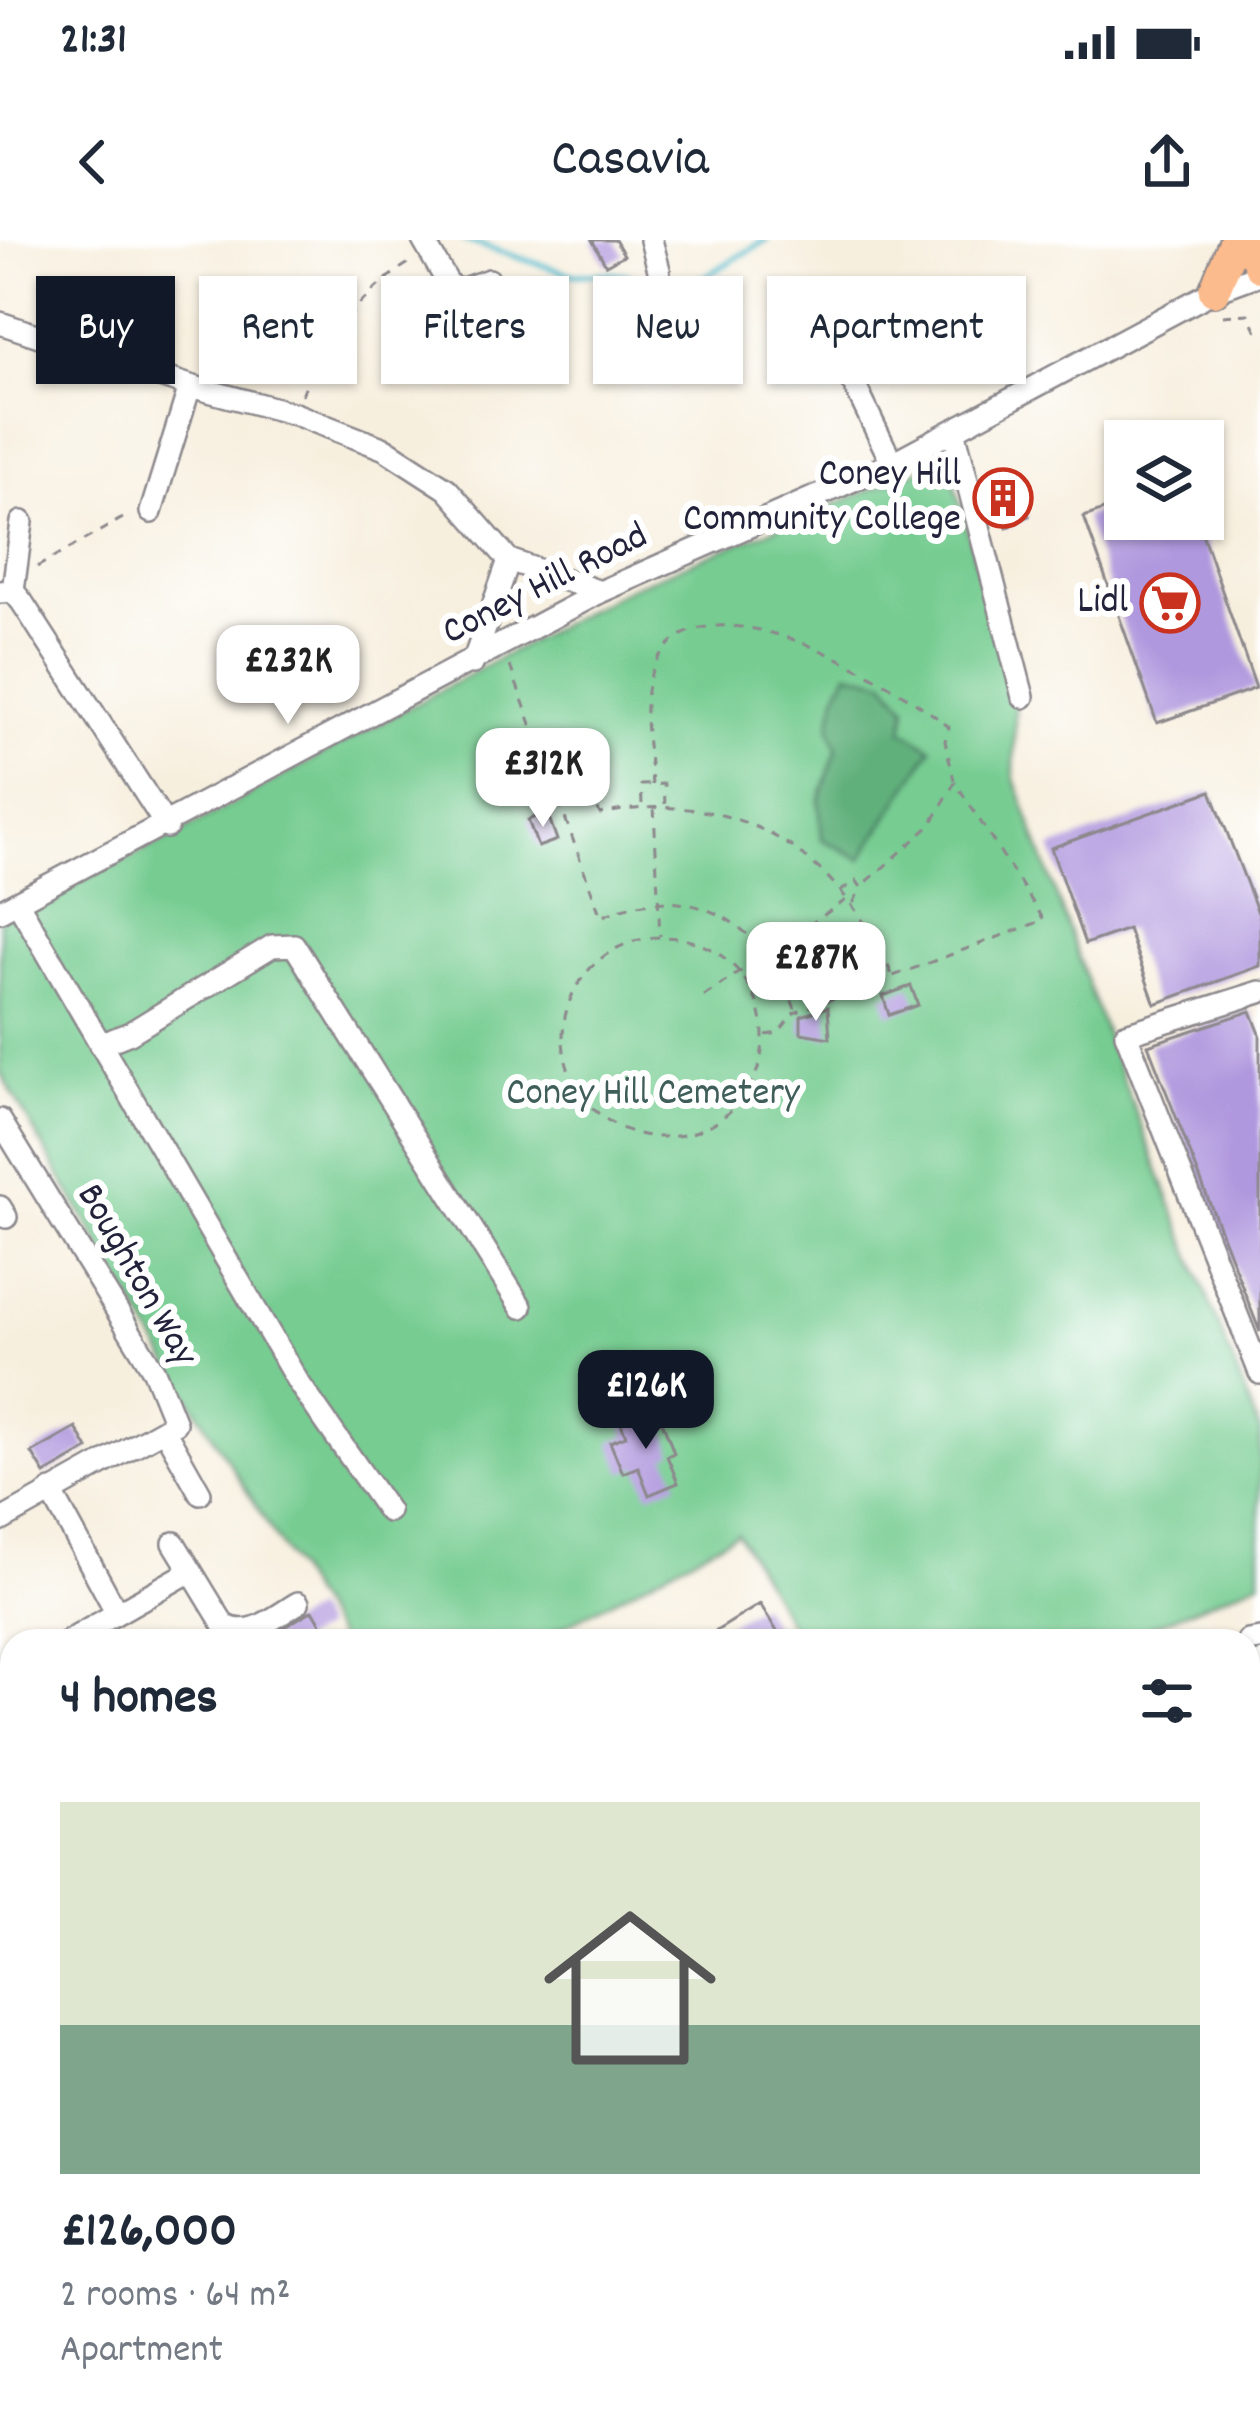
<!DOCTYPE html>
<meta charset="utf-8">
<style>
:root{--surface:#fff;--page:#f2f2f3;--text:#1f2937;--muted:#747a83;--accent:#111827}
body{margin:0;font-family:Dekko,sans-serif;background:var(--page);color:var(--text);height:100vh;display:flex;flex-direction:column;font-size:45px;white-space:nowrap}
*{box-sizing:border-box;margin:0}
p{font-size:39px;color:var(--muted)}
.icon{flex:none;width:66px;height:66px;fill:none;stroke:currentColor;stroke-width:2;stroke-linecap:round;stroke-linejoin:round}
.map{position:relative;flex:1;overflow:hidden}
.drawer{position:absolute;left:0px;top:1389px;width:1260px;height:807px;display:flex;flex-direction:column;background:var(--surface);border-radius:36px 36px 0 0;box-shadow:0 3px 9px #0004}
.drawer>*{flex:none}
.guide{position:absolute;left:36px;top:36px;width:1188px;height:108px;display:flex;gap:24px}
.fabs{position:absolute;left:1104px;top:180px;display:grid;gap:24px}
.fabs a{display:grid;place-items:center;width:120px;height:120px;border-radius:0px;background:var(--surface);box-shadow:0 3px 9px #0004;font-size:60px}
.price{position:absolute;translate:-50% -102px;padding:0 27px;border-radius:24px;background:#fff;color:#222;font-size:39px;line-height:78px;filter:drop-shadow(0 3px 6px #0008)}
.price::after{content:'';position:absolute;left:50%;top:72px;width:36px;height:27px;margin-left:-18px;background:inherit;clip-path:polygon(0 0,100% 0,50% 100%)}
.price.current{background:var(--accent);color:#fff}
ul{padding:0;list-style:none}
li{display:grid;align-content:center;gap:24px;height:636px;padding:0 60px}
li span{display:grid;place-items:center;height:372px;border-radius:0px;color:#555}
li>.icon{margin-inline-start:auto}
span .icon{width:216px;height:216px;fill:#fffc;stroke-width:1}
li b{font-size:51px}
h2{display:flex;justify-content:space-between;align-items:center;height:144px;padding:0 60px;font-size:51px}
.pill{padding:0 42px;border-radius:0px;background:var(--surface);box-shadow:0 3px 9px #0004;font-size:42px;line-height:108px}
.pill.current{background:var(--accent);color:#fff}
.status{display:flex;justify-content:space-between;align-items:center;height:84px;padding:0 60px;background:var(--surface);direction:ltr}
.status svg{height:33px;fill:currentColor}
header{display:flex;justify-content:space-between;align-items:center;height:156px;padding:0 60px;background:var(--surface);font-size:54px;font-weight:600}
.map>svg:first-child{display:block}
.green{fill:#76cc91;stroke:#4c7766;stroke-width:3}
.forest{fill:#60b07b;stroke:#41695b;stroke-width:3}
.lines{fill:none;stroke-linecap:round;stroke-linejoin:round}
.stream{stroke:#50bccc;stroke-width:6}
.building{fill:#b098de}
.minor-casing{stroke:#8c888c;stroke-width:26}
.highway-casing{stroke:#8c888c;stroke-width:34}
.path{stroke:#8c888c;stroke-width:3;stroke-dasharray:9 9;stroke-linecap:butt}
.minor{stroke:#fff;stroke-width:21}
.highway{stroke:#fbbb8c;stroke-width:30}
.labels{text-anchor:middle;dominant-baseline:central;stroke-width:12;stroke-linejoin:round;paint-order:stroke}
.poi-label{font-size:39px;fill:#22223b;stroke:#fff;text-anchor:end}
.street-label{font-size:39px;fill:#22223b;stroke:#fff}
.park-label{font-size:39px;fill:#3f5e59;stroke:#fff}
</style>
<div class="status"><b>21:31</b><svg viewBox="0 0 49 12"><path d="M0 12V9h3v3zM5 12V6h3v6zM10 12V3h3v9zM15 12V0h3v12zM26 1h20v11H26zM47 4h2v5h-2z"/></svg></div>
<header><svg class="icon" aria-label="back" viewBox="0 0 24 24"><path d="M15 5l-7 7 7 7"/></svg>Casavia<svg class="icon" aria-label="share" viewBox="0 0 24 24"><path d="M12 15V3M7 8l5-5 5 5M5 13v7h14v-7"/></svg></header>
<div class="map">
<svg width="1260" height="2194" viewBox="0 0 1260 2194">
<rect width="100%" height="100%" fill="#fff"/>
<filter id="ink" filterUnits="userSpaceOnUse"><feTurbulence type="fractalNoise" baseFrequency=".00833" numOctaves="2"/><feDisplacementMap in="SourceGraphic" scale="24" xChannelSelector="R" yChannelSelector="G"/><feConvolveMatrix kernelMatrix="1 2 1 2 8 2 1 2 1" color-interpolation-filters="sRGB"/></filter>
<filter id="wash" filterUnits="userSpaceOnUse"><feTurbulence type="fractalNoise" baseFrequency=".004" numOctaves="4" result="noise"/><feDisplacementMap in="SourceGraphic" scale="48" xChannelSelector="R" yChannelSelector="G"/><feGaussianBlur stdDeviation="2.7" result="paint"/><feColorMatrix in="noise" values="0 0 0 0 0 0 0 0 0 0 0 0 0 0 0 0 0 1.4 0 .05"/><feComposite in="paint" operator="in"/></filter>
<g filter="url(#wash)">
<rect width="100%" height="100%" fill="#f7efde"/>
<path class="green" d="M948 218 1015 467 1014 536 1108 801 1260 1192V1341L1117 1401H799L737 1293 537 1401H339L168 1123 0 832V679L166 600 628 348Z
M12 1499V2069L0 2076V1504Z
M19 2184H863L865 2194H109Z"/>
<path class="forest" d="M848 432 885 441 907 467 903 490 932 508 861 619 822 599 819 561 837 508 830 487 836 456Z"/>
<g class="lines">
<path class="stream" d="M464 0 570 34H626L653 49 688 47 766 0
M40 2185 109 2194"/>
</g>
<g id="blocks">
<path class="building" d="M592 0H615L624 15 606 25Z
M999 227 1029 276 1007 288 982 237Z
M1123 263 1125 279H1197L1256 448 1157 483 1084 277Z
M1211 551 1260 678V726L1155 764 1128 689 1085 704 1051 608Z
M547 572 557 600 538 607 528 580Z
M911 746 918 765 889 775 883 756Z
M828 767 830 798 801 793V776Z
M1251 771 1260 794V1092L1148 805Z
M650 1172 655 1184 662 1181 674 1213 667 1216 678 1243 649 1255 638 1227 623 1233 610 1202 626 1196 621 1183Z
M76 1188 88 1209 45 1234 32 1213Z
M760 1364 783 1401H700Z
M313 1370 324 1389 301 1401H261Z"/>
</g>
</g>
<g filter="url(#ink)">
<use href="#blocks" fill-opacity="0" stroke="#8c888c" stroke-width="3"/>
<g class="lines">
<defs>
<path id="minor" d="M423 0 466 74 499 55 489 40 452 53
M651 0 659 30
M0 83 190 146 295 174 385 209 447 249 509 320 600 352
M828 90 892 223
M796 107 865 70
M954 190 1023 457
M151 272 190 146
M13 351 22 282
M0 352 13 351 22 362 167 587
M473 423 509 320
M18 663 298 1142 388 1271
M0 671 600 352 892 223 1214 51 1260 34
M1260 752 1126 794 1260 1133
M100 805 130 793 272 706 294 705 521 1067
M0 880 154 1131 175 1183 0 1281
M0 967 6 977
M164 1189 200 1253
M51 1251 117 1373 69 1401
M174 1303 224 1385C250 1400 274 1377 298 1363
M117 1373 189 1332
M1248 1401 1260 1399
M0 1441 12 1434
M1248 1467 1260 1465
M1248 1526 1260 1524
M1248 1709 1260 1707
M1248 1849 1260 1847
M1248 2007 1260 2004
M0 2118 12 2110
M1248 2137H1255L1260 2161
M959 2184 961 2194"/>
<path id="highway" d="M1248 0 1260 27
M1214 51 1235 0"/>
</defs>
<use href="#minor" class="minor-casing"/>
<use href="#highway" class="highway-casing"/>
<path class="path" d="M1223 76 1249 74 1260 98
M302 155C320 105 366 48 412 21
M37 327 128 275
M510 426 601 677C692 636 766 684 796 772
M584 536 600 574C737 546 838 611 893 737
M652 545C650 513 640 464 651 434 690 318 895 442 949 487L945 501 954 540
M642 564 641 545 664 544 665 564
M654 568 660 696
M841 651 856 640 861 647 853 664
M563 797a100 100 0 1 1 200 0a100 100 0 1 1-200 0Z
M704 756 846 660
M766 795 778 793 794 773 1044 680 955 542 930 586 861 647
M0 1579 12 1573
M279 2184 284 2194"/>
<use href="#minor" class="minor"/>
<use href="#highway" class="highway"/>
</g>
</g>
<defs>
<symbol id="building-ring" viewBox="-11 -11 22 22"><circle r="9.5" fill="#fff" stroke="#c8321e" stroke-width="1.5"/><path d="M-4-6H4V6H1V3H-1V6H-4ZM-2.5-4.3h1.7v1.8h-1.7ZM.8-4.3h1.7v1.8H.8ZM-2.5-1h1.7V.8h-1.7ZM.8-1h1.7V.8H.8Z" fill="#c8321e"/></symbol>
<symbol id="supermarket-ring" viewBox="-11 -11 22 22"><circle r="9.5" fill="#fff" stroke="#c8321e" stroke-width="1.5"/><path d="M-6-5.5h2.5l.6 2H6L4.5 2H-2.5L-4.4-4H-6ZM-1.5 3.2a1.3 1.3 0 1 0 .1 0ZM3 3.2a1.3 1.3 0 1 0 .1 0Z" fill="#c8321e"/></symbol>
</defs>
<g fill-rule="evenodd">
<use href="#building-ring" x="970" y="225" width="66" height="66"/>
<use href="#supermarket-ring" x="1137" y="330" width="66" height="66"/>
</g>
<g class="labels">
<g class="poi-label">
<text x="961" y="236">Coney Hill<tspan x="961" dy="45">Community College</tspan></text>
<text x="1128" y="363">Lidl</text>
</g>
<g class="street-label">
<text transform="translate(546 346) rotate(-27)">Coney Hill Road</text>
<text transform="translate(135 1036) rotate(60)">Boughton Way</text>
</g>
<g class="park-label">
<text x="653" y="855">Coney Hill Cemetery</text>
</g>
</g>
</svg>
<div class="fabs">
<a><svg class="icon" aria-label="layers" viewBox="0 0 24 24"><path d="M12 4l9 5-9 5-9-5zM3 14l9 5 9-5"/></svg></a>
</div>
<b class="price" style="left:288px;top:487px">£232K</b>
<b class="price" style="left:543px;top:590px">£312K</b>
<b class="price" style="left:816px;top:784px">£287K</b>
<b class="price current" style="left:646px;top:1212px">£126K</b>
<div class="guide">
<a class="pill current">Buy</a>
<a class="pill">Rent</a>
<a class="pill">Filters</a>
<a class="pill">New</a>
<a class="pill">Apartment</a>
</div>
<section class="drawer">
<h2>4 homes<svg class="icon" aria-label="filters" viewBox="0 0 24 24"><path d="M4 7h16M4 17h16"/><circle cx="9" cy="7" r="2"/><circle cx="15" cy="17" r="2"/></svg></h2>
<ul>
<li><span style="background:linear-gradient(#dfe7d0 60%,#7fa58c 0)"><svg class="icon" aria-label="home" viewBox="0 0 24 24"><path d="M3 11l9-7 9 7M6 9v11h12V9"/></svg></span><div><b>£126,000</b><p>2 rooms · 64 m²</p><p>Apartment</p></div></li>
</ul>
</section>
</div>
